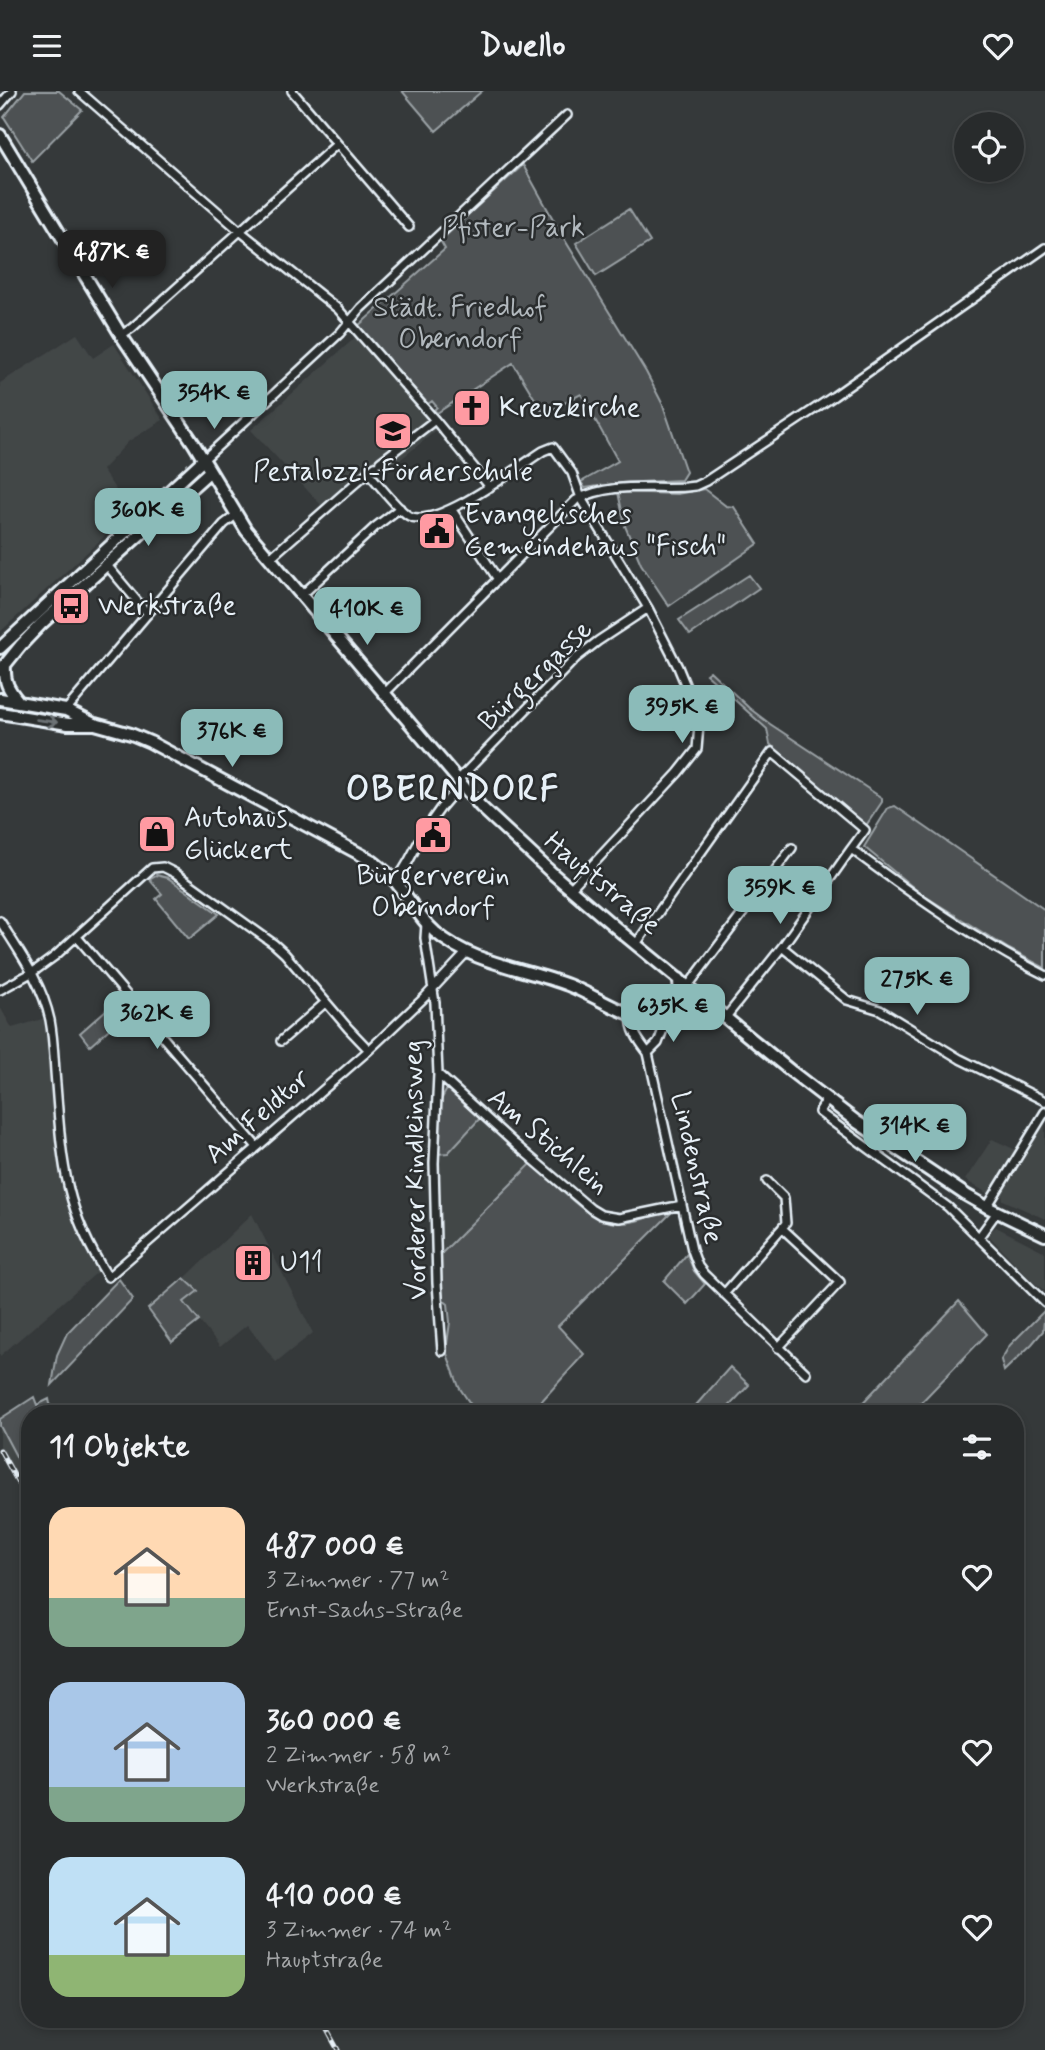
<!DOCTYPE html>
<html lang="de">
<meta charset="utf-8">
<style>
:root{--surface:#282b2c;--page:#343738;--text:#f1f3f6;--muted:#a5a7a9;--line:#444748;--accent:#8bbbb9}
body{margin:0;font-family:Mynerve,sans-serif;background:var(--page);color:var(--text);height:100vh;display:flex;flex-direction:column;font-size:26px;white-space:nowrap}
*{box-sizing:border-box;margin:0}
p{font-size:23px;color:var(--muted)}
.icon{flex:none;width:38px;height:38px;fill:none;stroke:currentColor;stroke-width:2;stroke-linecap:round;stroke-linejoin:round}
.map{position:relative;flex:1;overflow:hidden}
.sheet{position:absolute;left:21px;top:1314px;width:1003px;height:623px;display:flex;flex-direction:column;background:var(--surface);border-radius:28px;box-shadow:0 4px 10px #0003,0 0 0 2px var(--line)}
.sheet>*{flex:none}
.fabs{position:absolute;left:954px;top:21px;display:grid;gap:14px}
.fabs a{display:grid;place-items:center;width:70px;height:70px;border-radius:50%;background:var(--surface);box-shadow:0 4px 10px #0003,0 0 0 2px var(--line);font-size:35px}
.price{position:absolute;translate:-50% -60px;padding:0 16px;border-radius:14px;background:var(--accent);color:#111;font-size:23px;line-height:46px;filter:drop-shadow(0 2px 4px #0008)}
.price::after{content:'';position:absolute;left:50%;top:42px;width:21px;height:16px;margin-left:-10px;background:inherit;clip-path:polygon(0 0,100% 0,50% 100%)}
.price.selected{background:#222;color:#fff}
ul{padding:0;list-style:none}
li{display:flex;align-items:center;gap:21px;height:175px;padding:0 28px}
li span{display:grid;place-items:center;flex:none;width:196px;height:140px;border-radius:21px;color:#555}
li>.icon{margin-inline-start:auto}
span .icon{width:84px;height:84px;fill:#fffc;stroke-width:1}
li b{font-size:30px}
h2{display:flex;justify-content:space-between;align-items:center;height:84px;padding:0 28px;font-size:30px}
header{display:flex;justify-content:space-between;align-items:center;height:91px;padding:0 28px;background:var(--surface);font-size:32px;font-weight:700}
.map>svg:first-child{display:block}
.built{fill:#424647}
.green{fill:#4d5152;stroke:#9aa1a5;stroke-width:2}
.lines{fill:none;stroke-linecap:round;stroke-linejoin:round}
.street-casing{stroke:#e8f1f8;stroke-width:12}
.secondary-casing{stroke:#e8f1f8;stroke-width:16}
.street{stroke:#2a2d2e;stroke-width:7}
.secondary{stroke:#2a2d2e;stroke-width:10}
.rail-casing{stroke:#e8f1f8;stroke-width:5}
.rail{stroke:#2a2d2e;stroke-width:2.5;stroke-dasharray:8;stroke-linecap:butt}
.oneway{stroke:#6c7275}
.labels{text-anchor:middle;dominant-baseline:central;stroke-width:5;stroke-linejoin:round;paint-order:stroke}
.park-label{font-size:28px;fill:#b2b9be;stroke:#2a2d2e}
.poi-label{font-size:28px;fill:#e8f1f8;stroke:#2a2d2e;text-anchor:start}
.street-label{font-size:28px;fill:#e8f1f8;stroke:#2a2d2e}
.district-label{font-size:35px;font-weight:bold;letter-spacing:2px;fill:#e8f1f8;stroke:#2a2d2e}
</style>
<header><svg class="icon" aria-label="menu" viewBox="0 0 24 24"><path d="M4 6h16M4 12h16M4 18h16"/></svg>Dwello<svg class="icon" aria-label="heart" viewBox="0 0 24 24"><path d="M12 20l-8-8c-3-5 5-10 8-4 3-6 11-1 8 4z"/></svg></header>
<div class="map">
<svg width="1045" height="1959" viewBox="0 0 1045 1959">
<rect width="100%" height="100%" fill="#35393a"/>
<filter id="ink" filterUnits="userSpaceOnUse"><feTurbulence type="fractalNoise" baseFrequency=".0143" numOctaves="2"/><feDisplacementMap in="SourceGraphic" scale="14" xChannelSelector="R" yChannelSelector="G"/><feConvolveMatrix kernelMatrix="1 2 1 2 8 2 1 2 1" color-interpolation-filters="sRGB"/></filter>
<g filter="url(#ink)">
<path class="built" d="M77 243 93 267 114 253 163 329 129 350 102 379 116 399 102 413 119 432 0 541V292Z
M357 245 438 338 390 377 379 365 322 415 251 339Z
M0 916 12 937 49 926 66 1091 101 1178 0 1265Z
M482 1025 532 1072 441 1163 438 1063 448 1062Z
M1045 1032V1128L1003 1109 1002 1103Z
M992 1048 1016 1059 989 1103 965 1089Z
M252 1123 313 1242 276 1271 247 1234 220 1256 184 1211 197 1200 185 1187Z
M996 1136 1045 1161V1200L1032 1190 990 1146V1141Z
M0 1335 30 1391V1418L0 1364Z"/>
<path class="green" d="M25 0H59L82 19 32 70 4 26Z
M402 0H482L436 40Z
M523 74 563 146 646 281 663 314 686 381 681 389 620 392 585 397 581 391 618 370 581 303 544 323 513 272 437 322 434 319 437 316 432 310 428 313 358 235 445 158 440 149Z
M629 118 650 151 596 185 576 152Z
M704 398 726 415 734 416 758 453 669 515 641 473 625 435 618 401 677 403Z
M749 484 759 497 690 544 679 529Z
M710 580 749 617 770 633 882 707V711L865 736 782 666 770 653 767 638 706 583Z
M895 715 1045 819V877L1009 858 920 802 864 756 888 717Z
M156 784 168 787 219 823 189 848 156 808 162 803 149 788Z
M115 911 126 923 90 955 80 942Z
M447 998H451L482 1025 448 1062 438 1063 441 1009Z
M532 1072C554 1091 586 1130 616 1132 633 1133 654 1124 670 1120L671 1122 558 1235 584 1263 530 1323H477L459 1296 446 1260 450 1231 448 1213 442 1208 439 1192 441 1163Z
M687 1163 694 1180 705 1193 687 1213 664 1190Z
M184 1187 198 1200 184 1211 199 1230 172 1251 148 1218Z
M119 1188 133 1208 52 1294 57 1264 67 1242Z
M959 1210 987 1243 910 1323H852Z
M1045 1219 1043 1240 1032 1253 1004 1280 1001 1269 1010 1254Z
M730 1276 749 1294 722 1323H688Z
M34 1306 37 1314 49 1308 52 1323H30V1382L26 1384 0 1335V1328Z"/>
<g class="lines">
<defs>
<path id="street" d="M79 0 240 140 338 218 435 329 490 396
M292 0 409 136
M0 14 12 0
M121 244 132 237 337 53
M203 369 340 242 361 217 567 24
M380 371 435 329
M368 381C377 391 398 419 409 425 437 439 518 376 543 360L553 356 572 382 581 407 648 517 678 576 692 610 699 634 697 658 678 682 570 798
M452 419 497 487
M270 467 375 375
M106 473 148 523
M302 504 375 436 400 417
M385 602 576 409C611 391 648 398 686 396L695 395 706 390 834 305 1045 157
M66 619 224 433 236 424
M458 689 576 567 598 550 648 517
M395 790C407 777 412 762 421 747 432 727 445 709 462 694
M0 830C20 862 42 892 50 929 54 950 54 972 56 993 62 1071 64 1118 108 1186L369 959 425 906 467 861
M426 833 425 847 435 912 438 983 434 1072 437 1192 442 1260
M77 846 257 1056
M636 853 772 661 865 739 851 758C913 804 976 849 1045 884
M782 856 847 909 880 919 960 968 1045 1010
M688 895 792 757
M0 899 33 881 55 865 152 777 163 776 175 782 274 853 285 863 348 937 369 959
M632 922C629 938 639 950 648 962L692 1159 698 1175 704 1183 806 1282
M726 926 782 856 851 758
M281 950 326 911
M648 962 658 952 667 928
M438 983 515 1053 591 1118 601 1124 619 1127 682 1114
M827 1008 819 1021 948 1116 1045 1212
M767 1090 784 1107 786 1132 782 1137
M987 1116 1045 1021
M979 1146 997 1121
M724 1203 782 1137 840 1191 778 1257"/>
<path id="secondary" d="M0 44 121 244 194 353 246 439 481 716 553 783 622 842 792 981 857 1031 966 1104 987 1116 1045 1144
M0 557 203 369
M5 574C4 591 8 598 19 611
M0 580 21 554 41 533 210 380
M0 608 66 619 92 632
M0 622 68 633H95L131 643 150 651 371 769C380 776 388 782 395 790 409 807 418 826 435 841 473 873 523 877 568 894 596 905 623 925 653 929 674 931 693 916 715 917
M670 927 680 908 679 888"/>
</defs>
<use href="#street" class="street-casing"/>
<use href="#secondary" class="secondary-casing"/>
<use href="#street" class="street"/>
<use href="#secondary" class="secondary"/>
<defs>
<path id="rail" d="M0 1359 30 1413
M321 1928 338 1959"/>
</defs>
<use href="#rail" class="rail-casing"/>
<use href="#rail" class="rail"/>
</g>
<defs><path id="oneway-shaft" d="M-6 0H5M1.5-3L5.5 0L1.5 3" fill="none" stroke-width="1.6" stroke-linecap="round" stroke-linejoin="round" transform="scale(1.75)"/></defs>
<use class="oneway" href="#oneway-shaft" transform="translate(47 630) rotate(8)"/>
</g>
<defs>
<symbol id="church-square" viewBox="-11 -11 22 22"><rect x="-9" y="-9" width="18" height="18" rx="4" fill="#ff9aa2" stroke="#2a2d2e"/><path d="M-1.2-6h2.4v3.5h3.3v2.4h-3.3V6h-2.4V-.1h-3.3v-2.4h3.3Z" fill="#111"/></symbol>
<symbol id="school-square" viewBox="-11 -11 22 22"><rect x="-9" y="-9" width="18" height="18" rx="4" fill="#ff9aa2" stroke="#2a2d2e"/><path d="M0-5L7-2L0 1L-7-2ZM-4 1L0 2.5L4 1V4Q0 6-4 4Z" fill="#111"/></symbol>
<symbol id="civic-square" viewBox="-11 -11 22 22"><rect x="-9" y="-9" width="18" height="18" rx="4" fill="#ff9aa2" stroke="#2a2d2e"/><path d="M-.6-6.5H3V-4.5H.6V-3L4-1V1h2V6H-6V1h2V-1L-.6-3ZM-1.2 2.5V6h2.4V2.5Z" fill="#111"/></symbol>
<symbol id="bus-square" viewBox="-11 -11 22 22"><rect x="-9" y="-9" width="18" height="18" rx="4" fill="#ff9aa2" stroke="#2a2d2e"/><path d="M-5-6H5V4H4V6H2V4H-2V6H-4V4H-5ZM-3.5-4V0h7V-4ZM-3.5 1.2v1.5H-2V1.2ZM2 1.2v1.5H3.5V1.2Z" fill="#111"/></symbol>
<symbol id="shop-square" viewBox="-11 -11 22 22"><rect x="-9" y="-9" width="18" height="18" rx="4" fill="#ff9aa2" stroke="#2a2d2e"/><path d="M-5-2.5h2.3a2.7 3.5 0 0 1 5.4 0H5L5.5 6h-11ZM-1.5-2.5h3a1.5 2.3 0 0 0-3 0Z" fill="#111"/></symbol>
<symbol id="building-square" viewBox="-11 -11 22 22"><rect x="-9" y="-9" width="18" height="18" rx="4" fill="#ff9aa2" stroke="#2a2d2e"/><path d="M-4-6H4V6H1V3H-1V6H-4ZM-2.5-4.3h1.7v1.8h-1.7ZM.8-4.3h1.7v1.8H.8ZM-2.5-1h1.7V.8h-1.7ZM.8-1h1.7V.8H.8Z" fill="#111"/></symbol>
</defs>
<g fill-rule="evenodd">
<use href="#church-square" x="450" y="295" width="44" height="44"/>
<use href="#school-square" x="371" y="318" width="44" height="44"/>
<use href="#civic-square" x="415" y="418" width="44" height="44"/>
<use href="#bus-square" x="49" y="493" width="44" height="44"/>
<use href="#shop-square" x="135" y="721" width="44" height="44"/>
<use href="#civic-square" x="411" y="722" width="44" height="44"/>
<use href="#building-square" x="231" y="1150" width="44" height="44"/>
</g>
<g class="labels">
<g class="park-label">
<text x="513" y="137">Pfister-Park</text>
<text x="460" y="217">Städt. Friedhof<tspan x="460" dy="32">Oberndorf</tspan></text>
</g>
<g class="poi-label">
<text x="499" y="317">Kreuzkirche</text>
<text x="393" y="381" text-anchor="middle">Pestalozzi-Förderschule</text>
<text x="464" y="424">Evangelisches<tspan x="464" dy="32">Gemeindehaus "Fisch"</tspan></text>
<text x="98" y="515">Werkstraße</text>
<text x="184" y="727">Autohaus<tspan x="184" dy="32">Glückert</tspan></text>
<text x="433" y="785" text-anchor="middle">Bürgerverein<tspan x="433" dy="32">Oberndorf</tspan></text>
<text x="280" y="1172">U11</text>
</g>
<g class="street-label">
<text transform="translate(536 585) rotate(-44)">Bürgergasse</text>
<text transform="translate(602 793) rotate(40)">Hauptstraße</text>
<text transform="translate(258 1026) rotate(-41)">Am Feldtor</text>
<text transform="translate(548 1051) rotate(40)">Am Stichlein</text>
<text transform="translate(696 1077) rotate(77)">Lindenstraße</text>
<text transform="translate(416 1079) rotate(-91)">Vorderer Kindleinsweg</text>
</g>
<g class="district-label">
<text x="453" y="699">OBERNDORF</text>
</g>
</g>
</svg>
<div class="fabs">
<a><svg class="icon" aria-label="locate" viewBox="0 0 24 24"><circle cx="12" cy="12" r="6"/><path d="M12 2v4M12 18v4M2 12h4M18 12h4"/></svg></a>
</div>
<b class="price selected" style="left:112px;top:199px">487K €</b>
<b class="price" style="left:214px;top:340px">354K €</b>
<b class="price" style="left:148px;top:457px">360K €</b>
<b class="price" style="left:367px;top:556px">410K €</b>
<b class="price" style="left:682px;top:654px">395K €</b>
<b class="price" style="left:232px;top:678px">376K €</b>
<b class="price" style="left:780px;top:835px">359K €</b>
<b class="price" style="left:917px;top:926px">275K €</b>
<b class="price" style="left:673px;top:953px">635K €</b>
<b class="price" style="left:157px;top:960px">362K €</b>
<b class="price" style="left:915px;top:1073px">314K €</b>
<section class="sheet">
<h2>11 Objekte<svg class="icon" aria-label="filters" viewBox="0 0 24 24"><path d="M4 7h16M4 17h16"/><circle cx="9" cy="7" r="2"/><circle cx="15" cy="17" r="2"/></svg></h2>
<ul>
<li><span style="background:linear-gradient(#ffd9b3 65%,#7fa58c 0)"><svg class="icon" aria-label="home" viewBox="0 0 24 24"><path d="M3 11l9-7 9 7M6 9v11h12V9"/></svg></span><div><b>487 000 €</b><p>3 Zimmer · 77 m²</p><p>Ernst-Sachs-Straße</p></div><svg class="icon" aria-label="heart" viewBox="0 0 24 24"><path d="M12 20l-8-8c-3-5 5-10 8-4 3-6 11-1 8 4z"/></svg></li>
<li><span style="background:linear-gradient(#a9c7e8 75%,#7fa58c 0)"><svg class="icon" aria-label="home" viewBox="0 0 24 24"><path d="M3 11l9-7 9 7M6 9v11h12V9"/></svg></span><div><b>360 000 €</b><p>2 Zimmer · 58 m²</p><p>Werkstraße</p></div><svg class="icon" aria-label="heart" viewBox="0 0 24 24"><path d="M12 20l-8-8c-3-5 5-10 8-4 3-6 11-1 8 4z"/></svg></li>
<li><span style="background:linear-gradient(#bfe0f5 70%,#8fb573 0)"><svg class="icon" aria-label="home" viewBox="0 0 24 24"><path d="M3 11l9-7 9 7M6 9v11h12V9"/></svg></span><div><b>410 000 €</b><p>3 Zimmer · 74 m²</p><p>Hauptstraße</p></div><svg class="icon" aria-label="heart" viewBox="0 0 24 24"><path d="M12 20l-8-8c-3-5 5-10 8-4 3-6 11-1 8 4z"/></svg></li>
</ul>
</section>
</div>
